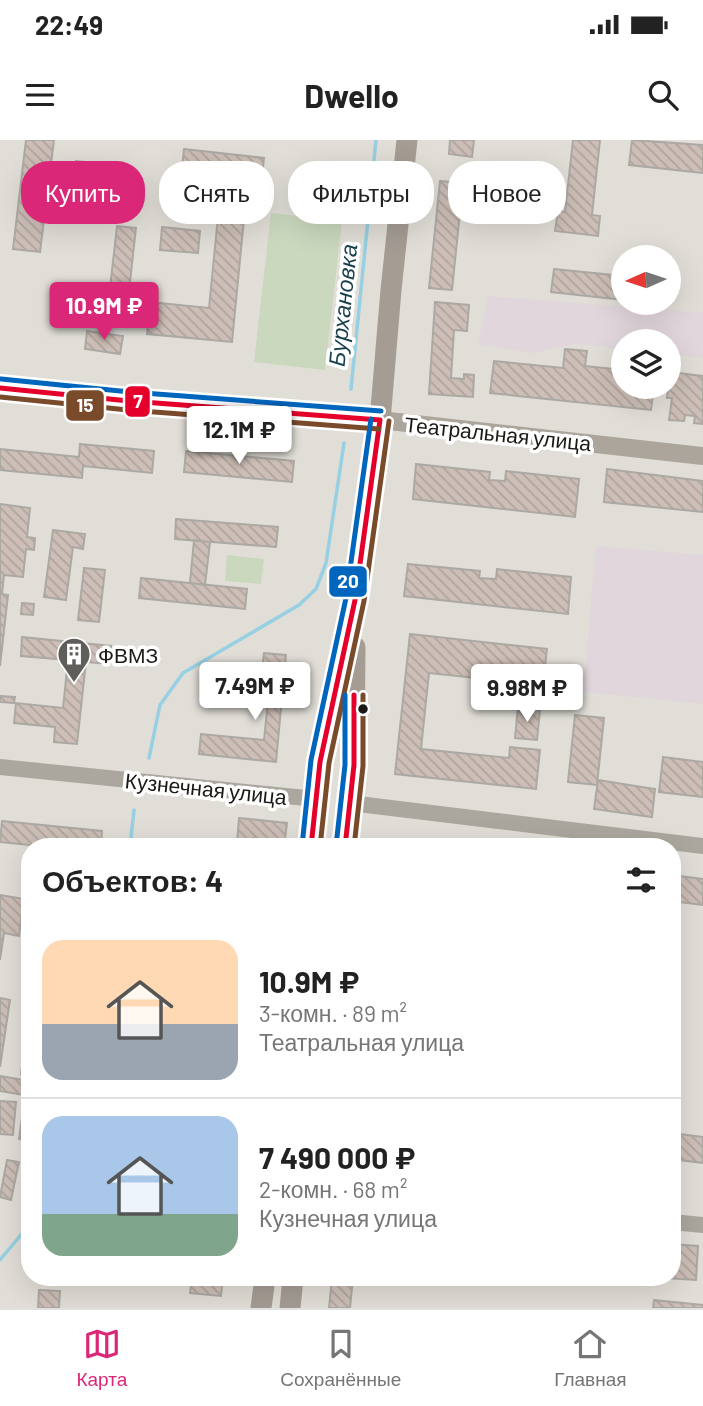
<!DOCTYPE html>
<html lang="ru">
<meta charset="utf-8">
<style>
:root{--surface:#fff;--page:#f6f6f6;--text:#222;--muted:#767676;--line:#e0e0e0;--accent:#db2777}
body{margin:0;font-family:Barlow,sans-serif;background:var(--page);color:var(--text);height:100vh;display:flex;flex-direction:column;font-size:26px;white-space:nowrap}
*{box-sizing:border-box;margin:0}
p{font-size:23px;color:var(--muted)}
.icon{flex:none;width:38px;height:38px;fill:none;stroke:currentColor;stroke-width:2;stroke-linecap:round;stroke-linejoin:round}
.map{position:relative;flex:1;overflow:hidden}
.panel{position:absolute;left:21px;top:698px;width:660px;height:448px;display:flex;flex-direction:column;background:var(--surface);border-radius:28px;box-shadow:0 7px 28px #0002}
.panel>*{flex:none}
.top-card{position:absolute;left:21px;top:21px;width:662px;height:63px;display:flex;gap:14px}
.needle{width:46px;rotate:267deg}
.tools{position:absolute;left:611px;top:105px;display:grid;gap:14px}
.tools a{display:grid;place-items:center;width:70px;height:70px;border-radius:50%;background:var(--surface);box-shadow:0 7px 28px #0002;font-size:35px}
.price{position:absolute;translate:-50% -60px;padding:0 16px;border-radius:7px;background:#fff;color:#222;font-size:23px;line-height:46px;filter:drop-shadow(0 2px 4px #0008)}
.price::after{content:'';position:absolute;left:50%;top:42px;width:21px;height:16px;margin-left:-10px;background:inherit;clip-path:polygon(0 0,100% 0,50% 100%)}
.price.selected{background:var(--accent);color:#fff}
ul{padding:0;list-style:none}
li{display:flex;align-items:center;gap:21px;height:175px;padding:0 21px}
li+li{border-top:2px solid var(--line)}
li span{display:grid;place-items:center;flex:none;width:196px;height:140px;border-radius:21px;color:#555}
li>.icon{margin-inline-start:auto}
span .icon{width:84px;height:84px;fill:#fffc;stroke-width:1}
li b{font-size:30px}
h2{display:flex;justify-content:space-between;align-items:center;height:84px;padding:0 21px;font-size:30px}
.chip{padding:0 24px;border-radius:28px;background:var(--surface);box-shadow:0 7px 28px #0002;font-size:24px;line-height:63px}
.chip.selected{background:var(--accent);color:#fff}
.status{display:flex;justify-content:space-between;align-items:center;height:49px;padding:0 35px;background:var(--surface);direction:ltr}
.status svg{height:19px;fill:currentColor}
header{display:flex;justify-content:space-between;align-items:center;height:91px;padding:0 21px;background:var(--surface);font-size:32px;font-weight:700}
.tab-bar{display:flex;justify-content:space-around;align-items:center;height:98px;border-top:2px solid var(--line);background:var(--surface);font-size:19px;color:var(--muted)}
.tab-bar a{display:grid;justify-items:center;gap:4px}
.tab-bar .selected{color:var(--accent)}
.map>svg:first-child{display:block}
.industrial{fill:#e1d6dc}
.green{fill:#cad8be}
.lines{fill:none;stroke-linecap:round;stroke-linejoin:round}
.stream{stroke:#96d0e2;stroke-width:3.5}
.building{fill:url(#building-back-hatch);stroke:#aca8a4;stroke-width:2}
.tertiary{stroke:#aba79f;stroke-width:16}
.secondary{stroke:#aba59c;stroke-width:18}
.primary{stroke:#a59d94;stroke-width:21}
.bus-1-casing{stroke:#fff;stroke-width:10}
.bus-2-casing{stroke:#fff;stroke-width:10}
.bus-3-casing{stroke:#fff;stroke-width:10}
.bus-1{stroke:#e4002b;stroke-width:5}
.bus-2{stroke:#7a4b2a;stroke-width:5}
.bus-3{stroke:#0065bd;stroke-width:5}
.bus-dot{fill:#1b1915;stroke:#fff;stroke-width:2.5}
.labels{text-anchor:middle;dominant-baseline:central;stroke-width:7;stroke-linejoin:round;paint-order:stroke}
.street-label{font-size:21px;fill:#1b1915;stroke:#fff}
.poi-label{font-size:21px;fill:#1b1915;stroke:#fff;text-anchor:start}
.water-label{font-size:23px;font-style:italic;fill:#193f4c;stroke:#fff}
.line-badge{stroke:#fff;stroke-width:2.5}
.badge-label{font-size:19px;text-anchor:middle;font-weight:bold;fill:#fff}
</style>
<div class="status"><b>22:49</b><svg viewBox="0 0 49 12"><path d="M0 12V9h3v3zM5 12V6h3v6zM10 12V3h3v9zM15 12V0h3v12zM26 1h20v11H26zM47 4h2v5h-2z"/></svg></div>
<header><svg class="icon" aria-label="menu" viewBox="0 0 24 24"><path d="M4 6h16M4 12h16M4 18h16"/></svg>Dwello<svg class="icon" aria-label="search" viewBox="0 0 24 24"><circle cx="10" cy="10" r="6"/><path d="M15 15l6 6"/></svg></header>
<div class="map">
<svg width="703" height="1168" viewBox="0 0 703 1168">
<defs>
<pattern id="building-back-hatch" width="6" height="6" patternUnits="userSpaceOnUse" patternTransform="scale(1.75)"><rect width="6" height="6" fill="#cdbfb7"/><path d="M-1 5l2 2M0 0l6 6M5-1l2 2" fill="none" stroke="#afa49c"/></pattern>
</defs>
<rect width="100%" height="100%" fill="#e1ded7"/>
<path class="industrial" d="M488 156 703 173V218L669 214 668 201H623V209L575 204 533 213 478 204Z
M596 406 703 415V564L583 552Z"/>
<path class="green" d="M271 73 342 81 325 230 254 222Z
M227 415 264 419 261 444 225 441Z"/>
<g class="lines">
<path class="stream" d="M351 249 376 0
M149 618 160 565 183 533 299 465 316 449 326 423 344 303
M130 707 134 670
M0 1120 30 1084"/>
</g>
<path class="building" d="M26 0H54L40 112 13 109Z
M450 0H474L472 17 449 14Z
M573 0H600L592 75 600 76 598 96 555 91 558 71 565 72Z
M632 0 703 5V33L629 25Z
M184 9 264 18 259 64 179 56Z
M76 21 125 26 122 53 73 48Z
M440 41 463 43 452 150 429 148Z
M218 77 244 79 232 202 147 194 150 162 209 168Z
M117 86 136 88 128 160 109 157Z
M162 87 200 91 198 113 160 110Z
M554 129 623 136V160L551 152Z
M435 162 469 165 467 191 454 190 451 238 464 239V234L474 235 473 257 429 254Z
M87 191 123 196 120 214 85 209Z
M565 209 587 211 585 226 623 230V247H654L651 270 490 253 494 221 563 228Z
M670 232 703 236V284L694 283 695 276 685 275 684 281 669 280 672 258H667Z
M80 304 154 311 152 333 83 326 82 338 0 330V309L79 317Z
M186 311 294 321 292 342 184 332Z
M416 324 490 332 489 340 505 341 506 331 579 339 575 377 413 359Z
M607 329 703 341V372L604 362Z
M0 364 30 368 27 397 35 398 34 410 26 409 23 437 4 435 2 454 8 455 0 526Z
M176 379 278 387 276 407 175 399Z
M53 390 85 394 83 409 73 407 66 460 44 457Z
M194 400 210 402 205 445 190 443Z
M408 424 480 431 479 438 496 439 497 429 571 437 568 474 404 456Z
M84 428 105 430 99 482 78 480Z
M141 438 247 449 245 469 139 458Z
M22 463 34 464 33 475 21 474Z
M410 494 547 509 543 545 429 533 421 609 509 618 510 607 540 610 536 649 395 634Z
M22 497 111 506 109 524 86 522 77 604 54 602 55 587 14 583 16 563 63 568 68 520 21 516Z
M264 513 286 515 276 622 199 614 201 594 264 600 270 541 267 537 261 536Z
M0 556 15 557 14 563 0 562Z
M518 567 540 570 537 600 515 598Z
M575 575 604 578 597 645 568 642Z
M663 617 703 622V657L659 652Z
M598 640 655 649 652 677 594 669Z
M239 678 287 683 284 707H266L267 700 253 698 252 705 237 703Z
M2 681 102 691 101 707H49L0 702Z
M672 735 703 739V765L672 761Z
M0 755 24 759 19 796 4 793 0 820Z
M0 858 10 860 0 927Z
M30 871V935L21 934Z
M0 936 30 941V956L0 951Z
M0 961 16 962 13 995 0 994Z
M24 964 30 965V1001L19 999Z
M672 993 703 997V1023L672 1019Z
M7 1020 19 1022 11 1060 0 1057Z
M672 1104 698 1106 696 1140 665 1138H672Z
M167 1138H223L221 1156 190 1153 191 1145 166 1143Z
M332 1138H353L350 1168H329Z
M39 1150 60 1151 59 1168H38Z
M654 1160 703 1165V1168H653Z"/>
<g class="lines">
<path class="tertiary" d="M0 627 316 659
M350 663 703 706
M672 1082 703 1085"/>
<path class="secondary" d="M380 280 703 316"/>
<path class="primary" d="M0 248 129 261 380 280
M311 707 320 622 355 460 378 304 391 150 407 0
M345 707 354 625 355 507
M261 1168 265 1138
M290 1168 293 1138"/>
<defs>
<path id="bus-1" d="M0 248 129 261 380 280
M311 707 320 622 355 460 380 280
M345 707 354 625V555"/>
<path id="bus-2" d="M0 257 128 270 379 289
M320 707 329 623 364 461 389 281
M354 707 363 626V555"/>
<path id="bus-3" d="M1 239 130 252 381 271
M302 706 311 620 346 458 371 279
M336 706 345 625V555"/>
</defs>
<use href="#bus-1" class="bus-1-casing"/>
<use href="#bus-2" class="bus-2-casing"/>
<use href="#bus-3" class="bus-3-casing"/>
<use href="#bus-1" class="bus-1"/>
<use href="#bus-2" class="bus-2"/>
<use href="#bus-3" class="bus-3"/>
</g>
<defs>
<symbol id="building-pin" viewBox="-11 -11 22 30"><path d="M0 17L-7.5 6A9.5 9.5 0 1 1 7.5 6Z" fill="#605e59" stroke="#fff"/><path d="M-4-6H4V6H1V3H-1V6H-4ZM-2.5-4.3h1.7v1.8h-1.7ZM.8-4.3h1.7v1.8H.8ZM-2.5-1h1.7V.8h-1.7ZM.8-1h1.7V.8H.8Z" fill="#fff"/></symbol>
</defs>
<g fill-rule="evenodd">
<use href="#building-pin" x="55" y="495" width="38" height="52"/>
</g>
<circle class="bus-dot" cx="363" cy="569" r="6"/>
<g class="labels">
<g class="street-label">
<text transform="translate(498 293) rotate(6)">Театральная улица</text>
<text transform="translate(206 648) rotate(6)">Кузнечная улица</text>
</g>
<g class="poi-label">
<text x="98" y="514">ФВМЗ</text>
</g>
<g class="water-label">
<text transform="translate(342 165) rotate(-84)">Бурхановка</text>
</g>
</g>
<g class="line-badge">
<rect x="124" y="245" width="27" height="33" rx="7" fill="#e4002b"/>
<rect x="65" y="249" width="40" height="33" rx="7" fill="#7a4b2a"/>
<rect x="328" y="425" width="40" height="33" rx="7" fill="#0065bd"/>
</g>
<g class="badge-label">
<text x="138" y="268">7</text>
<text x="85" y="272">15</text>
<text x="348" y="448">20</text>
</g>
</svg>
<div class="tools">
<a><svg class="needle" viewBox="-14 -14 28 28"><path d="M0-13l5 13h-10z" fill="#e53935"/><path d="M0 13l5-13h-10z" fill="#767676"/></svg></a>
<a><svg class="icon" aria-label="layers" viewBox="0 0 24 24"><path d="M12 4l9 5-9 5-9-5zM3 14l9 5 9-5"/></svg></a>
</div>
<b class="price selected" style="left:104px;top:202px">10.9M ₽</b>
<b class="price" style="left:239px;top:326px">12.1M ₽</b>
<b class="price" style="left:255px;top:582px">7.49M ₽</b>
<b class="price" style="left:527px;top:584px">9.98M ₽</b>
<div class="top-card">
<a class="chip selected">Купить</a>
<a class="chip">Снять</a>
<a class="chip">Фильтры</a>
<a class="chip">Новое</a>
</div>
<section class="panel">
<h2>Объектов: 4<svg class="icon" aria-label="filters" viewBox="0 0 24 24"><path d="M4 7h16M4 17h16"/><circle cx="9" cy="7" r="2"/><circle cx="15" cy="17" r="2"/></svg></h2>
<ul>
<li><span style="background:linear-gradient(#ffd9b3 60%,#9aa5b1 0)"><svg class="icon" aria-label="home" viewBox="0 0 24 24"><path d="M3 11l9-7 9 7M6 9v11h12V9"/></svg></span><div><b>10.9M ₽</b><p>3-комн. · 89 m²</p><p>Театральная улица</p></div></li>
<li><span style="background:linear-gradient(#a9c7e8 70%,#7fa58c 0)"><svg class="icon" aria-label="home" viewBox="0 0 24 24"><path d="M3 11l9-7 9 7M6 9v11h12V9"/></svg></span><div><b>7 490 000 ₽</b><p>2-комн. · 68 m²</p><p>Кузнечная улица</p></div></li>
</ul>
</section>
</div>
<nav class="tab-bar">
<a class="selected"><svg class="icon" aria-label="map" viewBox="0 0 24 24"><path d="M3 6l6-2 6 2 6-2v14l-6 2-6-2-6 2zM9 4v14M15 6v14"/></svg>Карта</a>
<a><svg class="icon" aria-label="saved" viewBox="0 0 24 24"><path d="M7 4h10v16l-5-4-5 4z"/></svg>Сохранённые</a>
<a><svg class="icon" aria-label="home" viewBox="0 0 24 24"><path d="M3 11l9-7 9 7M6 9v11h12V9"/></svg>Главная</a>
</nav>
